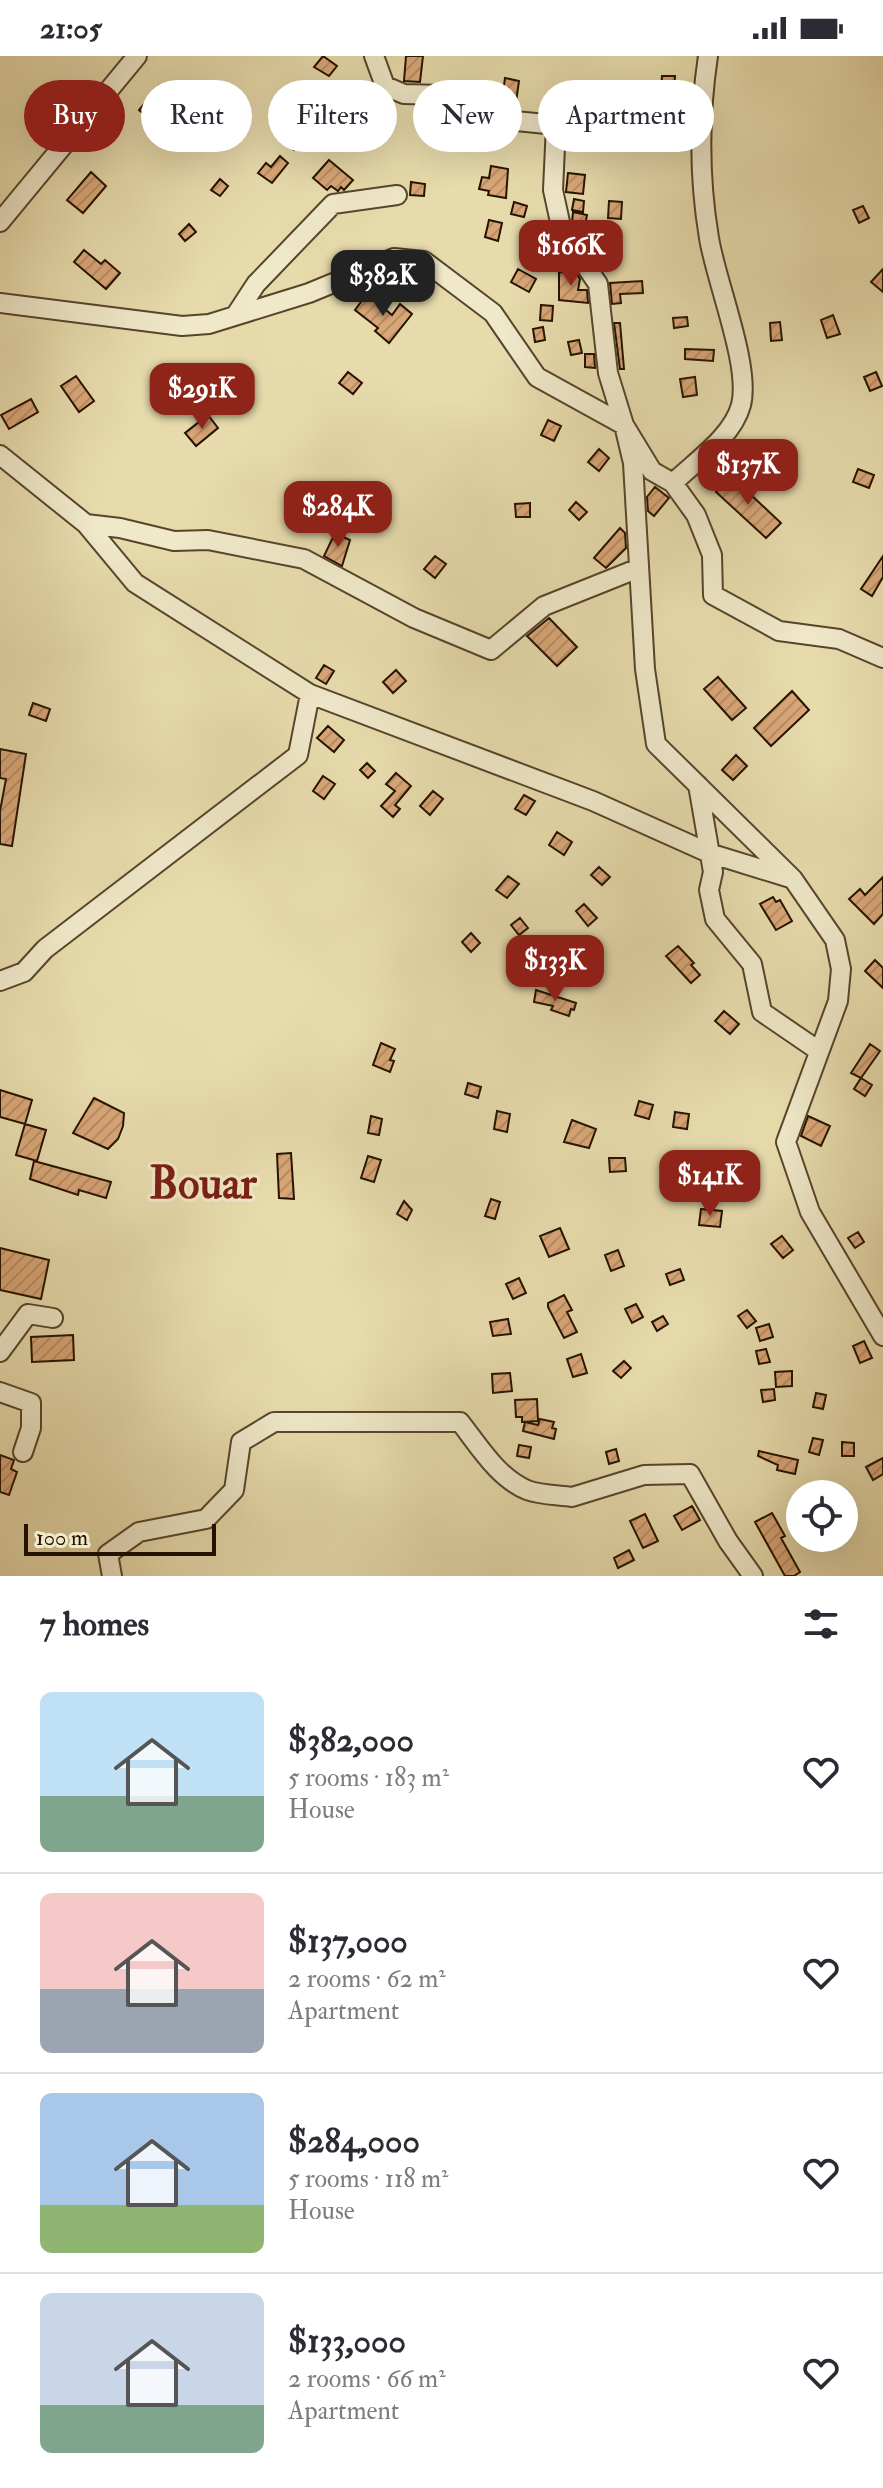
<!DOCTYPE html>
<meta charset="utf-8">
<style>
:root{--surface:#fff;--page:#f2f2f3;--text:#2b2b33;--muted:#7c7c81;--line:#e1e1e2;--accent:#8f2418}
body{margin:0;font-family:"IM FELL Double Pica",serif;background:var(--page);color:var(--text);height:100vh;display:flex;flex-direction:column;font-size:30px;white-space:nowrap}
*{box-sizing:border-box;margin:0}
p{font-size:26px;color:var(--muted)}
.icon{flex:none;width:44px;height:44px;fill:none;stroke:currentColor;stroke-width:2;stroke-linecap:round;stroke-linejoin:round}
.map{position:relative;height:1520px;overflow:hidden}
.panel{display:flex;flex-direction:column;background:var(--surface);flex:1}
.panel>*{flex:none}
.guide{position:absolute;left:24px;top:24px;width:836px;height:72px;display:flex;gap:16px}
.buttons{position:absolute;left:786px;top:1424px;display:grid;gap:16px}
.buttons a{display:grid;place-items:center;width:72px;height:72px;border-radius:50%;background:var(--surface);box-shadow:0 8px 32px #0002;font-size:40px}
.scale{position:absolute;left:24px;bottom:20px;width:192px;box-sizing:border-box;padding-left:8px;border:4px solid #251301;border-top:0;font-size:22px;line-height:28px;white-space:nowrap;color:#251301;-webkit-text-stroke:6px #efe8c9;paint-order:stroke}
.price{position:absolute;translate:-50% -68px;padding:0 18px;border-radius:16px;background:var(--accent);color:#fff;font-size:26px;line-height:52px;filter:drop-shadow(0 2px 4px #0008)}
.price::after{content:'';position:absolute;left:50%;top:48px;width:24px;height:18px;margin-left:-12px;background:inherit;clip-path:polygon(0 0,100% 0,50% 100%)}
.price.on{background:#222;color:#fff}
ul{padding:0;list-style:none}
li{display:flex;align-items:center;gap:24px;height:200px;padding:0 40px}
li+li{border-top:2px solid var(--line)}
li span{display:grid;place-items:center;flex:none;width:224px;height:160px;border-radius:12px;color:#555}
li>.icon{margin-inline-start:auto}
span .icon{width:96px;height:96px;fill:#fffc;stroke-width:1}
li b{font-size:34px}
h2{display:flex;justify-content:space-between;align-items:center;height:96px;padding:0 40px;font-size:34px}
.pill{padding:0 28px;border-radius:36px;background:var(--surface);box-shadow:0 8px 32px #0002;font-size:28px;line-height:72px}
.pill.on{background:var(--accent);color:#fff}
.status{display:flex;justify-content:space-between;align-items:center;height:56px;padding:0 40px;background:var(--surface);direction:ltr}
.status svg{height:22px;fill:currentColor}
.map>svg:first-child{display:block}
.building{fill:url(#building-hatch);stroke:#251301;stroke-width:2}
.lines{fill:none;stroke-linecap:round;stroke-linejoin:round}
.minor-casing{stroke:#56452c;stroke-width:22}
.minor{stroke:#efe8c9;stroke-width:18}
.labels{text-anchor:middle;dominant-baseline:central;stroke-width:6;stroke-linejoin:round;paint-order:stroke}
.town-label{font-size:44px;font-weight:bold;fill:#7a1f14;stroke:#efe8c9}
</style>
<div class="status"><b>21:05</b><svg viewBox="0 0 49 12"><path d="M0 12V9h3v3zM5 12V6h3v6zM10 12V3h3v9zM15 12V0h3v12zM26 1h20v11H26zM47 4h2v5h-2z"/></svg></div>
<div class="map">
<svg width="883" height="1520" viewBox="0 0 883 1520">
<defs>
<pattern id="building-hatch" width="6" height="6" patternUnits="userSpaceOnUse" patternTransform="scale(2)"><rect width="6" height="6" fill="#d9a677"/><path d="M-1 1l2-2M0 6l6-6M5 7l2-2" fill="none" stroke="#ba8e65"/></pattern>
</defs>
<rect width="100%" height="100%" fill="#e7dbac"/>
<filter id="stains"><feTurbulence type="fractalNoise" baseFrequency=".0025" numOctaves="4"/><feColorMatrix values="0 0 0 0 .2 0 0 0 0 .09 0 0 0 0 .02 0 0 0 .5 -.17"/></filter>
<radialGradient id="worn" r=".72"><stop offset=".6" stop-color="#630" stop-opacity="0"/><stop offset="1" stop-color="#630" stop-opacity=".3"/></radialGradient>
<path class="building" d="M323 0 337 10 329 20 314 11Z
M406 0H423L420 26 404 25Z
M662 20H675L674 38 661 37Z
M505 22 519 25 515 53 501 51Z
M159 30 179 47 166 63 162 60 155 67 139 54Z
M346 39 360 52 351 63 336 51Z
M597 52 612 54 609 67 595 64Z
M634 69 647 70V87L633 86Z
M212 70 225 82 214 94 201 81Z
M293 72 304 79 294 94 283 87Z
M280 100 288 107 272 127 258 117 266 107 271 111Z
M329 104 353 124 344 134 341 131 338 135 331 130 327 134 313 122Z
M491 110 508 113 506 142 488 139 489 135 479 133 482 121 489 122Z
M91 116 106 130 83 157 67 144Z
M568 117 585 119 583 138 566 136Z
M220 123 228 130 220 140 211 134Z
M411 126 425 128 424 140 410 139Z
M574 143 584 145 583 156 572 154Z
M609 145 622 146 621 163 608 162Z
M514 146 527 150 524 161 511 158Z
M863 150 869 162 859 167 853 154Z
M573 156 587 159 585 169 572 167Z
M489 164 502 167 498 185 485 181Z
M189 168 196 176 185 185 179 178Z
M84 194 101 208 105 204 120 217 106 233 74 206Z
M518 213 536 223 529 236 511 226Z
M883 213V236L871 226Z
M559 216 576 217 580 223 578 234H587L588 247 559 244Z
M642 225 643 237 620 238 621 247 612 248 610 227Z
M367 238 392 259 400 248 412 258 389 287 375 275 378 272 355 254Z
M541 249 553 250 552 265 540 264Z
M833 259 840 278 827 282 821 264Z
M687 261 688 270 674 272 673 262Z
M780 266 782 284 771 285 770 267Z
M614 267H620L624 313H620Z
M543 271 545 284 535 286 533 273Z
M579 284 582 297 571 299 568 286Z
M685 293 714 294 713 305 685 303Z
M585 298H594L595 312 585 311Z
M229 309 233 324 222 326 218 312Z
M348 316 362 327 353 338 339 327Z
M876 316 882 330 870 335 864 321Z
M76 320 94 345 79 356 61 330Z
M695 321 697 339 683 341 680 323Z
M31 343 38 356 9 373 1 359Z
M208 359 218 372 196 390 185 377Z
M548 364 561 370 554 385 541 379Z
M599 393 609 402 599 415 588 406Z
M858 413 874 419 869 432 853 426Z
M731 420 781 467 766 482 716 436Z
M655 431 669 442 654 460 648 455 647 441Z
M576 446 587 456 579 464 569 454Z
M530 447V461H516L515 448Z
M620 472 625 477 626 492 606 512 594 502Z
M335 477 350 484 342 510 324 500Z
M435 500 446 508 435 522 424 513Z
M883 500V521L872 540 861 533Z
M549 562 577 591 557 610 527 580Z
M324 609 334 615 326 628 316 622Z
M396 614 406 625 393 637 383 626Z
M718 621 746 652 732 664 704 633Z
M792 635 809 654 771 690 754 672Z
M33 647 50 653 46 665 29 659Z
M328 670 344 684 334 696 317 682Z
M0 693 26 698 12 790 0 788V755L6 723 0 722Z
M736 699 747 710 733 724 722 714Z
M367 707 375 715 368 722 360 714Z
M396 717 411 730 395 749 400 753 393 761 381 750 395 735 386 728Z
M323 720 335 728 324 743 313 735Z
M433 735 443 743 430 759 420 750Z
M524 739 535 745 526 759 515 753Z
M557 776 572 786 564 799 549 789Z
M599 811 610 821 602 829 591 819Z
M508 820 519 828 507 842 496 834Z
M883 821V858L874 868 849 843 860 833 865 839Z
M773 841 776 846 780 844 792 865 776 874 760 848Z
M584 848 597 862 588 870 576 855Z
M520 862 528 872 519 879 511 869Z
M471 877 480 887 471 896 462 886Z
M678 890 694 907 691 909 700 919 691 927 666 900Z
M875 904 883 912V932L865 915Z
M536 934 576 947 574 954 571 953 569 960 551 954 553 950 534 946Z
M724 955 739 968 730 978 715 965Z
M381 987 395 993 390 1004 394 1005 390 1016 373 1009Z
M870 988 880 995 861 1022 851 1017Z
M861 1022 872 1029 865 1040 854 1033Z
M468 1027 481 1031 478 1042 465 1038Z
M0 1034 32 1044 25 1068 0 1061Z
M94 1042 124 1057 123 1070 118 1083 108 1093 73 1077Z
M639 1045 653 1049 649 1063 635 1059Z
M497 1055 510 1058 507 1076 494 1073Z
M675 1056 689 1058 687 1073 673 1071Z
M371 1060 382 1063 379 1079 368 1077Z
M808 1060 830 1070 821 1090 801 1080Z
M572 1064 596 1073 589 1092 564 1086Z
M25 1068 46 1074 37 1105 16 1099Z
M291 1097 294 1143 279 1142 277 1098Z
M368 1100 381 1104 374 1126 361 1122Z
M609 1102H625L626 1115 610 1116Z
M34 1105 111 1126 106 1142 79 1134 78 1139 30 1123Z
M491 1143 500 1146 495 1163 485 1160Z
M404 1145 412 1154 407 1164 397 1158Z
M701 1153 722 1155 720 1171 699 1169Z
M560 1172 569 1193 549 1201 540 1180Z
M858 1176 864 1186 855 1192 848 1182Z
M782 1180 793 1194 783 1202 771 1188Z
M0 1192 49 1204 41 1243 0 1234Z
M618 1194 624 1210 611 1215 605 1199Z
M680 1213 684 1224 670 1229 666 1218Z
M519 1222 526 1237 513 1243 506 1228Z
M564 1239 572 1254 567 1256 577 1276 564 1282 548 1251V1247Z
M636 1248 643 1261 632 1267 625 1253Z
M747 1254 756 1265 747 1272 738 1260Z
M663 1260 668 1268 657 1275 652 1266Z
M508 1263 511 1278 493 1280 490 1266Z
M769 1268 773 1281 760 1285 756 1272Z
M73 1279 74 1304 32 1306 31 1281Z
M864 1285 872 1302 860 1307 853 1290Z
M766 1293 770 1306 759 1308 756 1295Z
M581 1298 587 1317 573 1321 567 1303Z
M624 1305 631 1312 621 1322 613 1315Z
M792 1315V1330L776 1331 775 1316Z
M510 1317 512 1335 493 1337 492 1318Z
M774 1333 775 1344 763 1346 761 1334Z
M816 1337 826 1339 823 1353 813 1351Z
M537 1343 538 1365 522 1366V1361H516L515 1344Z
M540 1363 554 1366 552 1372 556 1373 554 1383 523 1375 525 1366 538 1369Z
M813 1382 823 1384 819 1399 809 1396Z
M842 1386 854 1387V1400H842Z
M519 1389 531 1391 529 1402 517 1400Z
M616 1393 619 1405 609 1408 606 1396Z
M759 1395 798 1404 795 1418 777 1414 778 1409 758 1400Z
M0 1399 14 1404 11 1413 17 1416 9 1439 0 1436Z
M883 1402V1418L873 1424 866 1411Z
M692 1450 700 1464 682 1474 674 1460Z
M772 1457 785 1480 781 1482 800 1516 794 1520H785L755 1466Z
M645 1458 658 1485 643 1492 630 1465Z
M629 1494 634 1504 618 1512 614 1502Z"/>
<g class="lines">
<defs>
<path id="minor" d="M374 0 385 30 404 38 442 39 475 61 556 69 553 134 565 189 585 209 598 228 608 317 624 369 652 415 673 427C696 405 733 380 741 349 751 310 716 226 709 182 699 122 699 60 708 0
M0 166 137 0
M0 247 182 270 209 268 309 237 394 202 424 205 493 257 537 321 624 369 633 407 645 613 656 688 793 823 835 884 841 913 838 945 786 1086 810 1156 883 1280
M237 257 256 228 333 148 397 139
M0 399 86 468 135 527 310 638 593 745 709 797 790 822
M673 427 696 459 712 499 713 539 779 575 839 583 883 602
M86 468 120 472 174 485 208 484 304 503 414 562 491 594 544 550 639 512
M698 729 713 816 709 834 715 863 752 908 762 956 819 995
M0 925 24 916 45 893 298 699 310 638
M0 1296 28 1258 53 1262
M0 1336 31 1347V1372L23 1396
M112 1520 108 1498 139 1476 206 1463 234 1434 241 1386 274 1366H460C479 1390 498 1422 527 1434 540 1439 558 1439 572 1441L644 1419 690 1418 728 1485 753 1520"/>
</defs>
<use href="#minor" class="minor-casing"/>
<use href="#minor" class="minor"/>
</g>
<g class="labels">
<g class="town-label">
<text x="203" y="1128">Bouar</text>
</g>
</g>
<rect width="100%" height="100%" filter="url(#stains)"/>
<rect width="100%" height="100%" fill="url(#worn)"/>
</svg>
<div class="buttons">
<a><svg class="icon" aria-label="locate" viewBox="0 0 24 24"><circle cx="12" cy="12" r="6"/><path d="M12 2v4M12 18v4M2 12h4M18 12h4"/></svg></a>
</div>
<div class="scale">100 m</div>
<b class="price" style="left:571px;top:232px">$166K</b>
<b class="price on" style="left:383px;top:262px">$382K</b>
<b class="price" style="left:202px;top:375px">$291K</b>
<b class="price" style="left:748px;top:451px">$137K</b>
<b class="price" style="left:338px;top:493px">$284K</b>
<b class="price" style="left:555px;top:947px">$133K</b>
<b class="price" style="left:710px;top:1162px">$141K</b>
<div class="guide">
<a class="pill on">Buy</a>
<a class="pill">Rent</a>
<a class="pill">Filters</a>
<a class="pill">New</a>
<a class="pill">Apartment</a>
</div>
</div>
<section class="panel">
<h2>7 homes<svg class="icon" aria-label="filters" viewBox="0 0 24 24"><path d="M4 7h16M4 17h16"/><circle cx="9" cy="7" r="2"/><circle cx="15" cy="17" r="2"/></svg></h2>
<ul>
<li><span style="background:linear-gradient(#bfe0f5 65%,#7fa58c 0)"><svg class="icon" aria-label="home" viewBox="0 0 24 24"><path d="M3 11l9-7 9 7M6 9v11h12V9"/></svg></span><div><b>$382,000</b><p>5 rooms · 183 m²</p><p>House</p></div><svg class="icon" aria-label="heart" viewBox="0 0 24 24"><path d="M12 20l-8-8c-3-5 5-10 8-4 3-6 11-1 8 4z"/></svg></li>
<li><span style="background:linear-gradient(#f6c9c9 60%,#9aa5b1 0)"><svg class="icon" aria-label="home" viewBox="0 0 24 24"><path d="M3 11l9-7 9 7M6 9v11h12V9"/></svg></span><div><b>$137,000</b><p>2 rooms · 62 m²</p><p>Apartment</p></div><svg class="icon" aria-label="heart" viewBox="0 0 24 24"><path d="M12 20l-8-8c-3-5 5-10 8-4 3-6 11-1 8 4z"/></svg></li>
<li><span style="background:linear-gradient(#a9c7e8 70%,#8fb573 0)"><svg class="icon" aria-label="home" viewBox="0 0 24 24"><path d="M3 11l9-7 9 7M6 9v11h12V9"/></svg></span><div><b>$284,000</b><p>5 rooms · 118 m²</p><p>House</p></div><svg class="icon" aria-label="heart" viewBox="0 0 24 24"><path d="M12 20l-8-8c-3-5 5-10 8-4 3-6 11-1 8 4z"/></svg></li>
<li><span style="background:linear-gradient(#c9d6e8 70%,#7fa58c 0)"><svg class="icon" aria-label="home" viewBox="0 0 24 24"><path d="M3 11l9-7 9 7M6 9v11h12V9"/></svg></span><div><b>$133,000</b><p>2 rooms · 66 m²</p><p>Apartment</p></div><svg class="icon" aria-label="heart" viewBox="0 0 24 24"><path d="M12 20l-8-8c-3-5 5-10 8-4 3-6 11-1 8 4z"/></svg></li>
</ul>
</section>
